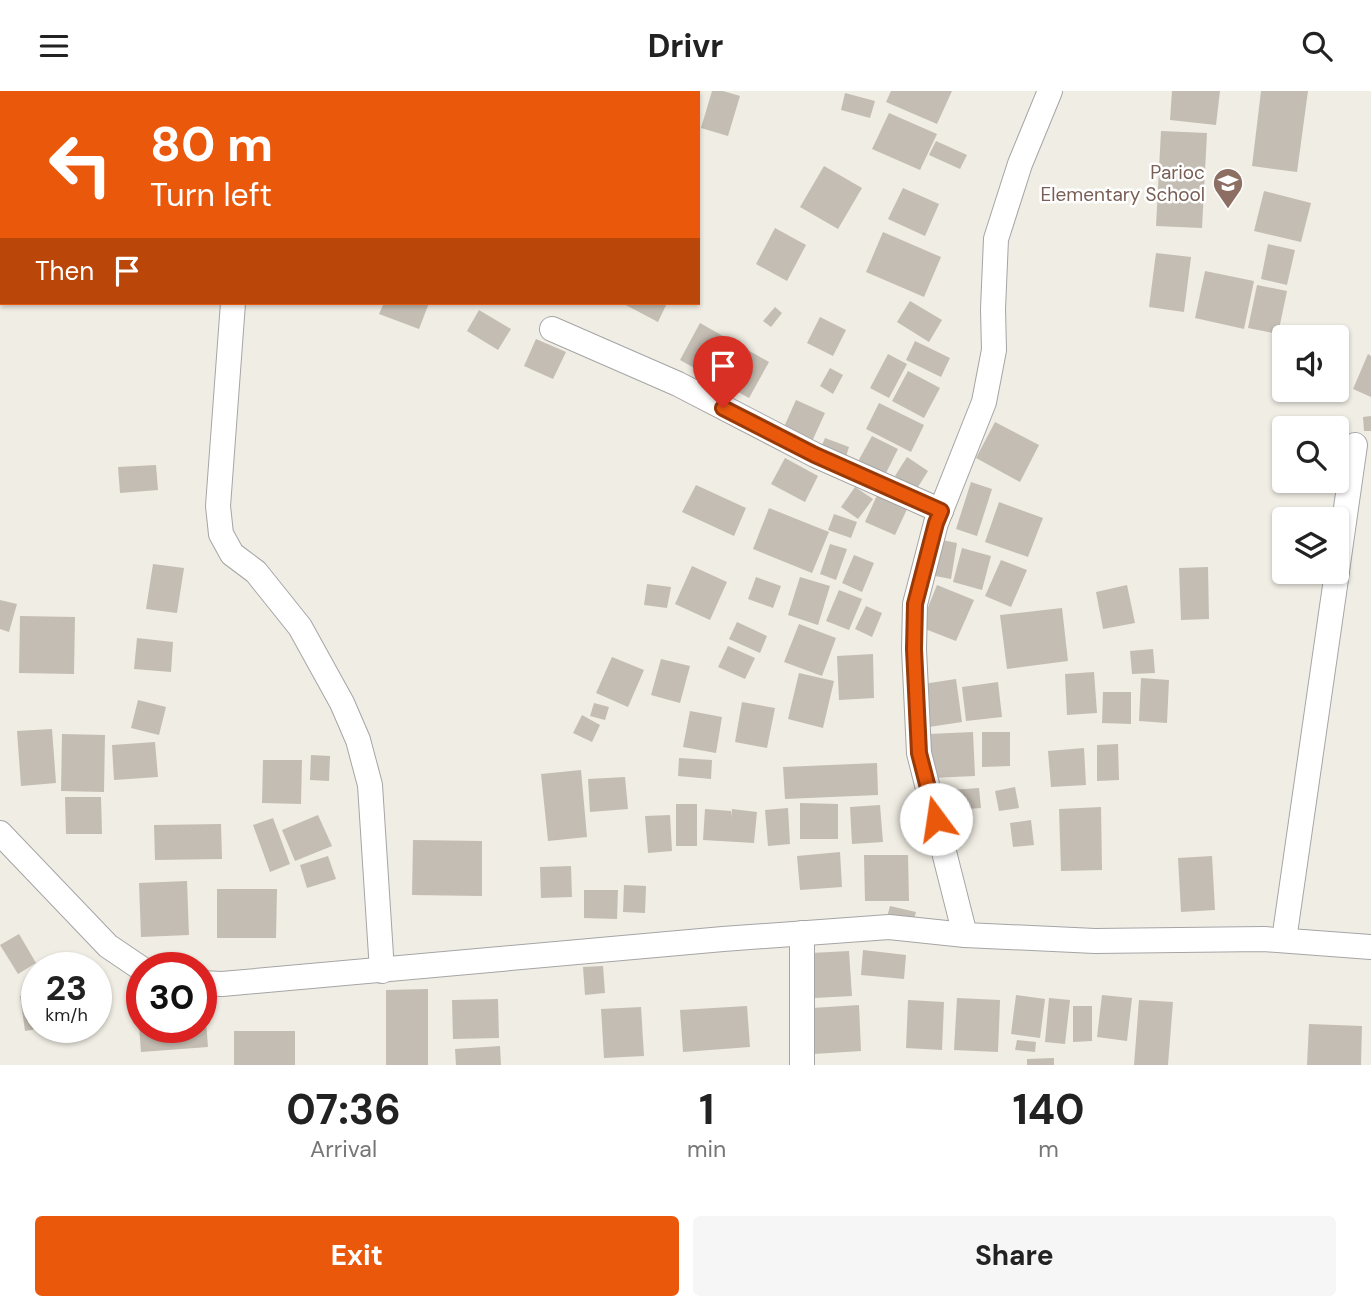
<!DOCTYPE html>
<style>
body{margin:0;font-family:"DM Sans",sans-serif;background:#f6f6f6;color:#222;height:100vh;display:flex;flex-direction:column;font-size:26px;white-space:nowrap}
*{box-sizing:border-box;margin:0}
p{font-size:23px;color:#767676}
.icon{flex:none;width:38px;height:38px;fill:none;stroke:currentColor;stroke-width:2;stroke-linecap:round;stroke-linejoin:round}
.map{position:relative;height:974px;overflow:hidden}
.panel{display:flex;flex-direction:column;background:#fff;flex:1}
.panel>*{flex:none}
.banner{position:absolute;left:0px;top:0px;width:700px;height:214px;box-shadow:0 2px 5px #0004;background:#ea580c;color:#fff;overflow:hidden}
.fabs{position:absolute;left:1272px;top:234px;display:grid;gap:14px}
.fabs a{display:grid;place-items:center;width:77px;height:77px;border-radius:7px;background:#fff;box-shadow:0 2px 5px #0004;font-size:35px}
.speed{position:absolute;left:21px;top:861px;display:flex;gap:14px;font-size:35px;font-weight:700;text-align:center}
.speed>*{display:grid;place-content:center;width:91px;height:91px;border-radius:50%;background:#fff;box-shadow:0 2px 5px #0004;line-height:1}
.speed small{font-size:18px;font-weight:400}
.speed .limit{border:10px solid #d22;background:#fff;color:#111}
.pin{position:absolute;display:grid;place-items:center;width:60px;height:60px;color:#fff;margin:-72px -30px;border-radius:50% 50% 50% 0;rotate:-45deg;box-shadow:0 0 7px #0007}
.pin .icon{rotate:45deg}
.me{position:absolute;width:77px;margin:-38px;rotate:346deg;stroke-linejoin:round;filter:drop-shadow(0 0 5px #0008)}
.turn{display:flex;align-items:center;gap:24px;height:147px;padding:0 35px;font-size:32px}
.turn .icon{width:91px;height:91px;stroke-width:2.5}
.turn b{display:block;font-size:49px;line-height:60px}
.then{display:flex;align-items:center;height:66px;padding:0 35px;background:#0003;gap:14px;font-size:26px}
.eta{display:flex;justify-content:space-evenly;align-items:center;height:119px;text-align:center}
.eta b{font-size:42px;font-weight:700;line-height:49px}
.button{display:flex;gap:14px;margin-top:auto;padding:14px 35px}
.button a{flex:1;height:80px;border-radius:7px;background:#ea580c;color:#fff;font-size:28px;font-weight:700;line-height:80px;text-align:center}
.button a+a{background:#f6f6f6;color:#222}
header{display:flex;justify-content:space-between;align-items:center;height:91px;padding:0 35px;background:#fff;font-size:32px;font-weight:700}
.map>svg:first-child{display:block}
</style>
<header><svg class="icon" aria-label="menu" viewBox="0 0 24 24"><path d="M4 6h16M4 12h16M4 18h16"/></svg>Drivr<svg class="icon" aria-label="search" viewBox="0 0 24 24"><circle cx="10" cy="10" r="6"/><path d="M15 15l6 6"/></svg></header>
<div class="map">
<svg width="1371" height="974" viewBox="0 0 1371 974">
<rect width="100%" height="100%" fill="#f0ede4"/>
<g fill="#c4bdb3">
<polygon points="712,0 723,0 740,5 728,45 701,37"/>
<polygon points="891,0 952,0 937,33 886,11"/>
<polygon points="1172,0 1220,0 1216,34 1170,29"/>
<polygon points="1261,0 1308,0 1297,81 1252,75"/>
<polygon points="845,2 875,10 870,27 841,19"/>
<polygon points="889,22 937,43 920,79 872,58"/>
<polygon points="1161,40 1207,42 1202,137 1156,135"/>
<polygon points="936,50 967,64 960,78 929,64"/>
<polygon points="824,75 862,97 838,138 800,116"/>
<polygon points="903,97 939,113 925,145 888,128"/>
<polygon points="1264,100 1311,112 1301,151 1254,140"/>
<polygon points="775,137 806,154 787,190 756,173"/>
<polygon points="883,141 941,166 924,206 866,181"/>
<polygon points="1268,153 1295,159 1287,194 1261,188"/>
<polygon points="1156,162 1191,166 1184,221 1149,216"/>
<polygon points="1205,180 1254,190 1244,238 1195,227"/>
<polygon points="1257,194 1287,200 1278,243 1248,237"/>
<polygon points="910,210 942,229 929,251 897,231"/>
<polygon points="384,212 429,212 419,238 379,223"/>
<polygon points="622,212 667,212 658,231"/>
<polygon points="775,216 782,222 771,236 763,230"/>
<polygon points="479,219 511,238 498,259 467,240"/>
<polygon points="820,226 846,239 833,265 807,252"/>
<polygon points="700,232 769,271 749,307 680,269"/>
<polygon points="536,248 566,261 553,288 524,275"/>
<polygon points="915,250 950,267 941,286 906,269"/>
<polygon points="888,263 907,273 889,307 870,297"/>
<polygon points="1368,263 1371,265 1371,306 1353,298"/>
<polygon points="830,277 843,284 833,303 820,295"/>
<polygon points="908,280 940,297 924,327 892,310"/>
<polygon points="796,309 825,322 809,357 780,345"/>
<polygon points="879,312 924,334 911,361 866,338"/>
<polygon points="1371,325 1371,340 1364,340 1363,326"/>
<polygon points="995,331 1039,354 1020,391 976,367"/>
<polygon points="872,345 898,358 883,388 856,374"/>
<polygon points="825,347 849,356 845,369 820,359"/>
<polygon points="907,366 928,380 916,399 895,385"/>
<polygon points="785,367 818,385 805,411 771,393"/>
<polygon points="156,374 158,399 120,402 118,376"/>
<polygon points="971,391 992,398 977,445 956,438"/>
<polygon points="696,394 746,417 734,445 682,421"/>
<polygon points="855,396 873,408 858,428 841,416"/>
<polygon points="878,402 908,416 895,444 865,431"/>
<polygon points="999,411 1043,427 1028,466 985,451"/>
<polygon points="769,417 829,441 812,482 753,458"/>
<polygon points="834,423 857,431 851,447 828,439"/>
<polygon points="942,449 957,452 951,488 935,485"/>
<polygon points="830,453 847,458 836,489 820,483"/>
<polygon points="962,457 991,465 982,499 953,491"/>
<polygon points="854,464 874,472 862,501 842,492"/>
<polygon points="1001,469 1027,479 1011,516 985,505"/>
<polygon points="153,473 184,477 177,522 146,518"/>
<polygon points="692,475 727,491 710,529 675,513"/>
<polygon points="1208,476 1209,528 1181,529 1179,477"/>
<polygon points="756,486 781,495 773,517 748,508"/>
<polygon points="800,486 830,495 818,534 788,524"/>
<polygon points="647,493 671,496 667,517 644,514"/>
<polygon points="937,494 974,509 956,550 920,536"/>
<polygon points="1127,494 1135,532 1103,538 1096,501"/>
<polygon points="839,499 862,508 849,539 826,530"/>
<polygon points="0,509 17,513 9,541 0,538"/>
<polygon points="866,515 882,522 872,546 855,538"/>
<polygon points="1062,517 1068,570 1007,578 1000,524"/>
<polygon points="20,525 75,526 74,583 19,582"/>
<polygon points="737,531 767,545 760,562 729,548"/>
<polygon points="799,533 836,547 822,585 784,571"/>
<polygon points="137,547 173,551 171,581 134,578"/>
<polygon points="728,555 755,567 745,588 718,576"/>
<polygon points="1153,558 1155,582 1132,583 1130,560"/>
<polygon points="873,563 874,607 839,609 837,565"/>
<polygon points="612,566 644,579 628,616 596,602"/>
<polygon points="661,568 690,575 680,612 651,604"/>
<polygon points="1094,581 1097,622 1067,624 1065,583"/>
<polygon points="799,582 834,590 823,637 788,628"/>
<polygon points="1141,587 1169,589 1167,632 1139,630"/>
<polygon points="956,588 962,631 929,636 923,593"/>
<polygon points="998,591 1002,626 966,630 962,596"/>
<polygon points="1103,601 1131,601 1131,633 1102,632"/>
<polygon points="138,609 166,616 159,644 131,637"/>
<polygon points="742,611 775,617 767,657 735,651"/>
<polygon points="594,612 609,616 605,629 590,625"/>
<polygon points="690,620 722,626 716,662 683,656"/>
<polygon points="582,624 600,634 592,651 573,642"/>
<polygon points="52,638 56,692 21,695 17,640"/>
<polygon points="973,641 975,685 931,687 928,643"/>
<polygon points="982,641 1010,641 1010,675 982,676"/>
<polygon points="62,643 105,644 104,701 61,700"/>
<polygon points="155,651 158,686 114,689 112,654"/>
<polygon points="1118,653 1119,689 1097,690 1097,654"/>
<polygon points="1084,657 1086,694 1051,696 1048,660"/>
<polygon points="311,664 330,665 329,690 310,689"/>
<polygon points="679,667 712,669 711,688 678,685"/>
<polygon points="263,669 302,669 301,713 262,712"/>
<polygon points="877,672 878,704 785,708 783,676"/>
<polygon points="581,679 587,746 548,750 541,683"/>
<polygon points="625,686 628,718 590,721 588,688"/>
<polygon points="1015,696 1019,717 999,720 995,700"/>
<polygon points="979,697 981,717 939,720 938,700"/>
<polygon points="65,706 101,706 102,743 66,743"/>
<polygon points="800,712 838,713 838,748 800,748"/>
<rect x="676" y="713" width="21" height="42"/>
<polygon points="880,714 883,751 852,753 850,716"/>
<polygon points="1101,716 1102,779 1061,780 1059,718"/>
<polygon points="788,717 790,753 768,755 765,719"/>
<polygon points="705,718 731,720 731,727 732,718 757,721 754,752 703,749"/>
<polygon points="318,724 332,755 295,770 282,739"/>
<polygon points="670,724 672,760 648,762 645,725"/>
<polygon points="273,727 290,773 270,781 253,734"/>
<polygon points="1031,729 1034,754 1013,756 1010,732"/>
<polygon points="221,733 222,768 155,769 154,734"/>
<polygon points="413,749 482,750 482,805 412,804"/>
<polygon points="840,761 842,796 800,799 797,765"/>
<polygon points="864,764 908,764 909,810 865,810"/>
<polygon points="328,765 336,788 307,797 300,774"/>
<polygon points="1212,765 1215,819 1181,821 1178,767"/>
<polygon points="571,775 572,806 541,807 540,776"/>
<polygon points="187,790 189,844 141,846 139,792"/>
<polygon points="624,794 646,795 645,822 623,821"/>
<polygon points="217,798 277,798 276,847 217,847"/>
<polygon points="584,799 618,799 617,828 584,827"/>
<polygon points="890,815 916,821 912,836 886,830"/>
<polygon points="19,843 36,872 18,883 0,854"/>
<polygon points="863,859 906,864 904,888 861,884"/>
<polygon points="849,860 852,905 815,907 811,862"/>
<polygon points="603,875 605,902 585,904 583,876"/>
<polygon points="428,898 428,974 386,974 386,899"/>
<polygon points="37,903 37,938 25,940 20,905"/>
<polygon points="1016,904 1045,908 1040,947 1011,943"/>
<polygon points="1102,904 1132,907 1127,950 1097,946"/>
<polygon points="957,907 1000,909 998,961 954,959"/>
<polygon points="1049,907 1070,909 1065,953 1045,951"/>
<polygon points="498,908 499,947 453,948 452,909"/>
<polygon points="908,909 944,911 942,959 906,957"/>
<polygon points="1139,909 1173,911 1168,974 1134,974"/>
<polygon points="859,914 861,960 814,963 812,917"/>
<polygon points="747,915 750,956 683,961 680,919"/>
<polygon points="1073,915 1092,915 1092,950 1073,951"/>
<polygon points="641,916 644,965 604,967 601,918"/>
<polygon points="201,917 205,917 208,956 141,961 138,922 142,921 142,936 201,936"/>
<polygon points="1309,933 1362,935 1361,974 1307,974"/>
<rect x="234" y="940" width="61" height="34"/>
<polygon points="1017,949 1036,951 1035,961 1015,959"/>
<polygon points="500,955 501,974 456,974 455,958"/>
<polygon points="1054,967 1054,974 1027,974 1027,968"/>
</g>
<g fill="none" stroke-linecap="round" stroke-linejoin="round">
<g stroke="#a5a5a5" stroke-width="26">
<g id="street">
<polyline points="0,164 2,165"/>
<polyline points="233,212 218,415 221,443 232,463 256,481 300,536 342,612 358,649 370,694 382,880"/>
<polyline points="552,238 678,293 815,364 941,420"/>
<polyline points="1337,480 1355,354"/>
<polyline points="0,742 108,855 142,878"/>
<polyline points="965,844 919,662 914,558 915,513 936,432 984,311 994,259 993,218 996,148 1020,73 1050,0"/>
<polyline points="1284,849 1337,481"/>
<polyline points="201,892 222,893 723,848 889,836 965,844 1095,850 1264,848 1371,856"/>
<polyline points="802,974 802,842"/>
</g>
</g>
<use href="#street" stroke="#fff" stroke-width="24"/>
</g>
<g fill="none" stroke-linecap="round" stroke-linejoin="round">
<g stroke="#983908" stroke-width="18">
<polyline id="route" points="723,317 815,364 941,420 936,432 915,513 914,558 919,662 936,728"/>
</g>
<use href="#route" stroke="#ea580c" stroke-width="12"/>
</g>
<defs>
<g id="school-pin" transform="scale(1.575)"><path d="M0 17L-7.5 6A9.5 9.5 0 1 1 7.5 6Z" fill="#8d6e63" stroke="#fff"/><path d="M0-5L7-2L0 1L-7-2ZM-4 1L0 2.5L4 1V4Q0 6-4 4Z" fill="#fff"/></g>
</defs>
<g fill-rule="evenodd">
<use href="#school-pin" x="1228" y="92"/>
</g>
<g text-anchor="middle" stroke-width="5" stroke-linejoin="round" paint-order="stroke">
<g font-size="19" fill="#785e54" stroke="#fff" text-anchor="end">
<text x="1205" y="88">Parioc<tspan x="1205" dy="22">Elementary School</tspan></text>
</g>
</g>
</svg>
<div class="fabs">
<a><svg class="icon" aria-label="sound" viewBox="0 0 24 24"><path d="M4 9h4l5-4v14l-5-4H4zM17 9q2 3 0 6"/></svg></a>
<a><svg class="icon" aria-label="search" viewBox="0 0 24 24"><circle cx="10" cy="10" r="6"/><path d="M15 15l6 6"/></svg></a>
<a><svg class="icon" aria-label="layers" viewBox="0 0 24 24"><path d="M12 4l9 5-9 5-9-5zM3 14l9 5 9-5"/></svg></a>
</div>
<div class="speed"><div>23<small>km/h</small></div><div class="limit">30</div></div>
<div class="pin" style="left:723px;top:317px;background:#d93025"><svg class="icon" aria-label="arrive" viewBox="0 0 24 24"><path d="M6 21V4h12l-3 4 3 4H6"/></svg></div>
<svg class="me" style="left:936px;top:728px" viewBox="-20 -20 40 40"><circle r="19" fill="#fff"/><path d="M0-13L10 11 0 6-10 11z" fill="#ea580c"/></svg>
<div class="banner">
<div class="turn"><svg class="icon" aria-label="left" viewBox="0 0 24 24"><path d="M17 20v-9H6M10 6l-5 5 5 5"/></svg><div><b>80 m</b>Turn left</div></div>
<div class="then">Then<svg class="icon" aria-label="arrive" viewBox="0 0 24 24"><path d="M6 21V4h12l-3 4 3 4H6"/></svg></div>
</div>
</div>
<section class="panel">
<div class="eta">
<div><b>07:36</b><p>Arrival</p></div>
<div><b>1</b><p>min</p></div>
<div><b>140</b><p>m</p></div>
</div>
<div class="button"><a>Exit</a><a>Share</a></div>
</section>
